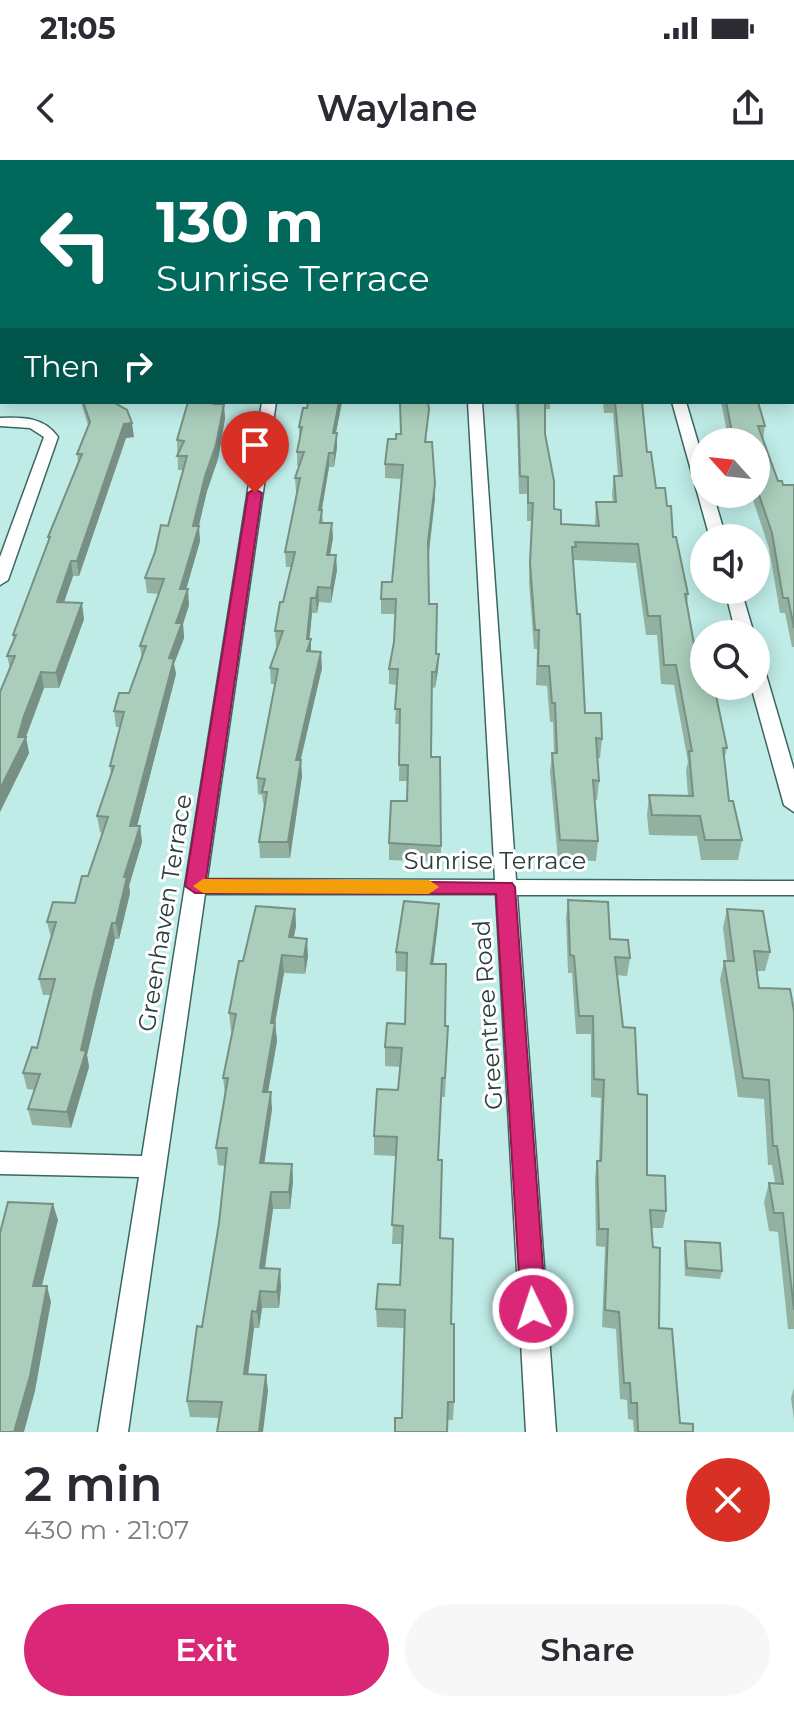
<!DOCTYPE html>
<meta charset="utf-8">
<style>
body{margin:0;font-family:Montserrat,sans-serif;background:#f7f7f7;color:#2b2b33;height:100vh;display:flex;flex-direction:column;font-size:30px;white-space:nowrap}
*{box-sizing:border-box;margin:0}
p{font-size:26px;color:#7c7c81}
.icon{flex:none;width:44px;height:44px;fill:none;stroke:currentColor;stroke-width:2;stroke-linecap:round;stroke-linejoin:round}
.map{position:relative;height:1272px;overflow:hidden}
.sheet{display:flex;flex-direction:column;background:#fff;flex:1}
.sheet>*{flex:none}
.banner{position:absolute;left:0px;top:0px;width:794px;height:244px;box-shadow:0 4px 20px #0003;background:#00695c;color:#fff;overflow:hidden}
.needle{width:52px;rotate:297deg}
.buttons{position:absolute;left:690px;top:268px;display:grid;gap:16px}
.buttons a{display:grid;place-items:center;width:80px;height:80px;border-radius:50%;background:#fff;box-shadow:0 4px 20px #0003;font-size:40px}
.pin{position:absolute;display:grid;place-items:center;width:68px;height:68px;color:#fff;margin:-82px -34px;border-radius:50% 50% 50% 0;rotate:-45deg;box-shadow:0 0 8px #0007}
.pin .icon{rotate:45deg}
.me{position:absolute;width:88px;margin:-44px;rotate:356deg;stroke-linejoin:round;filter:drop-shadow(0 0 6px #0008)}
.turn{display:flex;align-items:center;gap:28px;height:168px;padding:0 24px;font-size:36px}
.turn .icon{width:104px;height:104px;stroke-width:2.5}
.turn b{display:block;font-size:56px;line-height:68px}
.then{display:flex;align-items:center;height:76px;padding:0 24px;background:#0003;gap:16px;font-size:30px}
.round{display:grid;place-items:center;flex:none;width:84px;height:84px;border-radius:42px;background:#f7f7f7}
.overview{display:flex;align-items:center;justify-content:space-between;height:136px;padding:0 24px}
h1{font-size:48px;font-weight:600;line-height:60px}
.action{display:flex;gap:16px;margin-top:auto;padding:16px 24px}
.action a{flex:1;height:92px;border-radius:48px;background:#db2777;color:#fff;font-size:32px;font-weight:600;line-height:92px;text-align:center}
.action a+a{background:#f7f7f7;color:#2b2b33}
.status{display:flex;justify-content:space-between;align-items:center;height:56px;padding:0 40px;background:#fff;direction:ltr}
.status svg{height:22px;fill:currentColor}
header{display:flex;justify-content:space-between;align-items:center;height:104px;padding:0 24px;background:#fff;font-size:36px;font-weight:600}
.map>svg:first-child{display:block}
</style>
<div class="status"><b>21:05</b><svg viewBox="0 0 49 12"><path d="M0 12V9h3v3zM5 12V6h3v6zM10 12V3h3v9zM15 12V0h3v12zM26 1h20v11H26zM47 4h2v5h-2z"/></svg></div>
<header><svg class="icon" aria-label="back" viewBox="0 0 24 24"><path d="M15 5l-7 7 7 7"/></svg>Waylane<svg class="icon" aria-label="share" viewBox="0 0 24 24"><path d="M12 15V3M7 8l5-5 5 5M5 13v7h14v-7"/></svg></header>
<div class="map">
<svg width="794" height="1272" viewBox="0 0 794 1272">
<rect width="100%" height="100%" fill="#bfece7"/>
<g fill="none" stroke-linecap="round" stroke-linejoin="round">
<polyline stroke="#98d0f7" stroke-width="4" points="176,0 186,2"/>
<g stroke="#3c6662" stroke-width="3">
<polygon id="service" points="794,17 794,23 792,24 792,18"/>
</g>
<g stroke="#3c6662" stroke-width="3">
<g id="minor">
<polygon points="0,2 3,2 2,8 0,8"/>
<polygon points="792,165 794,166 794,174 792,173"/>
<polygon points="262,242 276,242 207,719 495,720 468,242 482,242 516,720 794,721 794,735 517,735 556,1272 526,1272 496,734 205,734 128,1272 98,1272 139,1017 0,1014 0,992 142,996"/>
<polygon points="672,242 686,242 704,303 704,334 713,334 726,378 710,378"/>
<path d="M 0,258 C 23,257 44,257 58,277 L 8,420 L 0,425 L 0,397 L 44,277 L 30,268 L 0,266 Z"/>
<polygon points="725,430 741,430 754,474 736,474"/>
<polygon points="756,506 765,511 794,610 794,652 784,645 751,526 756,526"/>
</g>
</g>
<use href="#service" fill="#fff" fill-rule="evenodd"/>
<use href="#minor" fill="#fff" fill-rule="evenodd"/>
</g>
<g fill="#92b1a1">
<rect x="356" y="0" width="108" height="2"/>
<polygon points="794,26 794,109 792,109 792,29"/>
<rect x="792" y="116" width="2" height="36"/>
<polygon points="0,136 2,136 2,242 31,242 30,244 0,244"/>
<polygon points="81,242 113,242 134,277 126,278 79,416 73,416 64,442 84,459 59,528 44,528 26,577 29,593 0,652 0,532 10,508 7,496 14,480 13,475 48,382 48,377 78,302 77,294 88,265"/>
<polygon points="342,242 336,273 337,287 334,307 329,307 322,350 323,363 333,378 330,395 337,410 331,443 319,442 317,453 312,453 309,479 311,479 311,492 322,508 300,600 302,616 290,698 260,698 259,682 264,648 262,635 258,634 257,618 275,524 271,524 270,508 277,486 276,486 275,471 292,407 286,407 285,392 297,332 296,332 295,318 299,306 297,306 297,292 299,280 299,267 307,248"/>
<polygon points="515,242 550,242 550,249 545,249 545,274 554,349 561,364 595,366 596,342 613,342 612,334 614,316 618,316 613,253 604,253 603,242 642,242 647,292 656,328 673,377 688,434 687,444 699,512 727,588 724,600 729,641 742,680 738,700 701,700 697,676 649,675 647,655 649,635 688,636 686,610 688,602 674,525 661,524 657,475 646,475 636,403 574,400 573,405 585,553 602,579 600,598 597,598 599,621 597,640 595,640 598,681 596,701 558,700 550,612 552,593 554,593 553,562 550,562 547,526 536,525 537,489 534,489 529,422 531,361 527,361 527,334 519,334 517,262"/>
<polygon points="721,242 758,242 765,266 763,280 778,321 783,325 794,325 794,487 792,487 785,453 780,453 769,388 751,334 756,334 756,282 729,282"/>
<polygon points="222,244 225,258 218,299 207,331 198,366 200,381 186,429 189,445 183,464 184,478 174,504 176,514 137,666 140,666 142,682 129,726 130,733 119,779 115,779 98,845 87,895 89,907 71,968 32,965 28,949 35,930 27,929 23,913 37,888 51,835 43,835 39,819 51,778 47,762 75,743 88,716 102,673 100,672 97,656 111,615 110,606 120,567 116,567 114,551 129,533 142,499 140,486 158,434 147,433 145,418 168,366 183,310 178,310 177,280"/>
<polygon points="428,263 426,282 435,324 435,338 429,394 429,444 436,494 439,494 438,510 435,528 432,527 431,597 441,686 441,702 389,700 389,683 407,641 407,621 399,621 400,564 395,564 397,525 389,524 389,509 394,482 396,454 381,454 381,439 392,422 401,319 385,318 385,304 396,279 400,274"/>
<polygon points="568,740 630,798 627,816 617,815 623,867 638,934 647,1015 666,1051 663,1068 651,1068 659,1168 680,1263 693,1272 634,1272 633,1260 628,1259 627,1240 620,1239 616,1169 602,1167 605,1087 596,1086 595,1018 597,1001 599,1001 601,938 591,937 591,874 576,874 572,813 568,813 566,758"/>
<polygon points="439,744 438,763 433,804 445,866 448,866 445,937 441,937 438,1000 440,1078 451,1164 454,1242 453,1260 402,1258 404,1168 377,1167 376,1149 400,1125 402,1084 392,1084 396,996 374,995 374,976 398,930 400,907 385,906 385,887 405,864 407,812 396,811 396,792"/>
<polygon points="295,749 296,766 294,777 308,796 305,814 284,813 275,863 277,881 268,932 272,949 264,1003 292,1004 293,1021 290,1049 273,1049 265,1109 281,1126 279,1148 262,1148 259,1168 254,1168 248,1214 266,1215 268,1231 219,1258 190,1257 187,1241 202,1167 219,1063 225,1006 218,1005 216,988 225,934 223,918 233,871 231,871 229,853 243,801"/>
<polygon points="727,749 770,792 765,811 757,811 759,828 794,851 794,1169 788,1169 778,1072 769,1071 764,1042 769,1023 775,1023 772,1005 768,1005 764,939 738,937 720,820 724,801 727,801 723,768"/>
<polygon points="685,1081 722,1111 720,1119 685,1116 684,1089"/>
<polygon points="794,1228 794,1260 791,1238"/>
</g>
<g fill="#779083">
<polygon points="442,0 464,0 464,2 440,2"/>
<polygon points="2,95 2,110 0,112 0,97"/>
<polygon points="339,242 342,242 333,287 333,273"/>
<polygon points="224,244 225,258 218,299 207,331 197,374 199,366 200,381 182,444 180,429 193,366"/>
<polygon points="132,263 134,277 126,278 79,416 77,401 124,264"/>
<polygon points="337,273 337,287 334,307 334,293"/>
<polygon points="329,293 329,307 319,365 319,350"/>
<polygon points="435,324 435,338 428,397 428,382"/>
<polygon points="332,363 333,378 327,410 327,395"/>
<polygon points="336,395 337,410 331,443 331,428"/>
<polygon points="71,401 73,416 59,457 57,442"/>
<polygon points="318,427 319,442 317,453 316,438"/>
<polygon points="188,429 189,445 183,464 184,478 174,504 176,514 133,682 130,666 176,463"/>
<polygon points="311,438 312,453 309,485 311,479 311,495 307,491"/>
<polygon points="82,443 84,459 59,528 56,513"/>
<polygon points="321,492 322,508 297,616 296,600"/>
<polygon points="439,494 438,510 435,528 436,512"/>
<polygon points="41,512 44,528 25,579 26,577 29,593 0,652 0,629 18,577 24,556"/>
<polygon points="301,600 302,616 290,698 288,682"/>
<polygon points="140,666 142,682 129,726 130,733 119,779 116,763 124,717"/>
<polygon points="439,744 438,763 431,823 431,804"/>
<polygon points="295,749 296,766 290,795 289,777"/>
<polygon points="112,763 115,779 87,895 89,907 71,968 67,952 95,828"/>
<polygon points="307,779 308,796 305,814 304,797"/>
<polygon points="282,795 284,813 275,863 277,881 265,949 263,932 271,863"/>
<polygon points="271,932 272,949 262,1020 260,1003"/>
<polygon points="292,1004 293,1021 290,1049 289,1032"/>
<polygon points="271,1032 273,1049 262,1126 260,1108"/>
<polygon points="53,1044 58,1060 38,1142 33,1126"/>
<polygon points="280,1109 281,1126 279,1148 277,1132"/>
<polygon points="47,1126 51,1142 35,1231 24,1272 14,1272"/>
<polygon points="260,1131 262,1148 259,1168 257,1152"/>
<polygon points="252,1151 254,1168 246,1230 244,1214"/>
<polygon points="266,1215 268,1231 263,1272 259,1272"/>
</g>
<g fill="#aacebb" stroke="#779083" stroke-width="2">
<polygon points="111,0 164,0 176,2 107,2"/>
<polygon points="409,0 442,0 440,2 421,2"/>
<polygon points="735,0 773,0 771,2 733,2"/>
<polygon points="794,26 794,93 792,93 792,29"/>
<polygon points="2,72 2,95 0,97 0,73"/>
<rect x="792" y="116" width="2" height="19"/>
<polygon points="0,136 2,136 2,155 0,154"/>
<polygon points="2,158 2,231 0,230 0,165"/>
<polygon points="83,242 113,242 127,250 132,263 124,264 77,401 71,401 57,442 82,443 56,513 41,512 24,556 18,577 26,577 0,629 0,532 15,496 7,496 16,475 13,475 50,377 48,377 82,294 77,294 90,262"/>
<polygon points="188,242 215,242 214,244 224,244 216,285 205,316 193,366 199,366 180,429 188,429 176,463 182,463 169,498 174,499 130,666 140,666 124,717 127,717 116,763 112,763 95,828 81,890 86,891 67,952 28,949 40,914 23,913 32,887 37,888 55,819 39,819 56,762 47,762 53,742 75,743 82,716 88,716 108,657 97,656 114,606 110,606 124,552 114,551 119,533 129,533 146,486 140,486 164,419 145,418 155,392 161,365 168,366 187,296 177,296 184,281 177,280"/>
<polygon points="308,242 339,242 333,273 337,273 334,293 329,293 319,350 322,350 320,363 332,363 327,395 336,395 331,428 318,427 316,438 311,438 307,479 311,479 307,491 321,492 296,600 301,600 288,682 259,682 267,632 262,632 265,619 257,618 278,509 270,508 283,471 275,471 280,442 283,442 295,392 285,392 300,318 295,318 304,292 297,292 302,267 299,267 303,248 307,248"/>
<polygon points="400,242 428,242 429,249 425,282 432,282 435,324 428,382 429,444 437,444 436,494 439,494 436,512 432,512 431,597 440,597 441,686 389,683 391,641 407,641 408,605 399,605 400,549 395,549 398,509 389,509 394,482 396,439 381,439 382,422 392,422 403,305 385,304 388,279 396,279 396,274 401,274"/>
<polygon points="518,242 545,242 545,274 554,321 554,349 561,350 561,364 599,366 596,342 616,342 614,316 622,316 615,242 642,242 647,292 651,292 656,328 665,328 667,346 671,346 673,377 676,377 688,434 685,434 699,512 704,513 704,526 714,526 727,588 723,588 729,641 733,641 742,680 705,680 700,656 652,655 649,635 693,636 689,591 692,591 676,505 664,505 660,456 648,456 638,384 575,382 576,387 572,387 577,454 580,454 585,553 601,553 602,579 596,578 599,621 593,620 598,681 560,680 552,593 557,593 555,543 552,543 549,506 538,506 539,470 535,470 530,403 533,343 528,343 528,317 520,316"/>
<polygon points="726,242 758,242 765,266 758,266 778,321 782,321 783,325 794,325 794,468 788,438 783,438 772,373 756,326 756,282 734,282"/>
<polygon points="568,740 608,742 610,779 628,780 630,798 615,797 623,867 635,868 638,934 647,935 647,1015 665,1016 666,1051 650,1050 653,1087 660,1088 659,1168 672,1169 680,1263 693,1264 693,1272 638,1272 637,1243 631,1243 630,1223 624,1223 619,1152 605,1150 608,1069 599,1069 597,1001 601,1001 604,920 594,919 593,856 579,856 574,796 570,795"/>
<polygon points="404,741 439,744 431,804 446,804 445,866 448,866 445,918 442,918 438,1000 442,1000 440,1078 453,1079 451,1164 454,1164 454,1242 448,1242 447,1272 395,1272 395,1258 402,1258 405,1150 376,1149 378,1124 400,1125 403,1066 392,1065 397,977 374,976 377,929 398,930 402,888 385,887 387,863 405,864 407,793 396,792"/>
<polygon points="256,746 295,749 289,777 307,779 304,797 282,795 271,863 275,863 263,932 271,932 260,1003 292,1004 289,1032 271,1032 260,1108 280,1109 277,1132 260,1131 257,1152 252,1151 244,1214 266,1215 259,1272 217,1272 222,1242 187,1241 197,1166 202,1167 219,1063 227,988 216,988 228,918 223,918 236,854 229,853 239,801 243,801"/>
<polygon points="727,749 763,751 770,792 754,791 759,828 790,829 794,851 794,1150 783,1053 774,1053 769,1023 783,1024 777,986 773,986 769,920 743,918 724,801 734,801"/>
<polygon points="8,1042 53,1044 33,1126 47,1126 30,1216 14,1272 0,1272 0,1073"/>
<polygon points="685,1081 720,1083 722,1111 687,1108"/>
</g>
<polygon fill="#db2777" stroke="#8e194d" stroke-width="2" points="255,329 262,333 206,719 512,723 515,727 546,1149 542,1157 533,1160 524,1157 521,1149 496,734 195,733 185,726 248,333"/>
<polygon fill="#f59e0b" points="203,719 429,720 439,727 429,734 203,733 193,726"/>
<g text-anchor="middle" stroke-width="6" stroke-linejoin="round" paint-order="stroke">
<g font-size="24" fill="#2c3e3d" stroke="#fff">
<text x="495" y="709">Sunrise Terrace</text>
<text transform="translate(165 753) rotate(-81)" y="8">Greenhaven Terrace</text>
<text transform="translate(488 855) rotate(-94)" y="8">Greentree Road</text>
</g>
</g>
</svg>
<div class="buttons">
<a><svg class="needle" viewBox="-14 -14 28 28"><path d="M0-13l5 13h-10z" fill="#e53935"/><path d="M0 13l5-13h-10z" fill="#7c7c81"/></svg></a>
<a><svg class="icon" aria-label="sound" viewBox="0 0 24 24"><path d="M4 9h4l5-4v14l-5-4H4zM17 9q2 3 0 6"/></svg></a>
<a><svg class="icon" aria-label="search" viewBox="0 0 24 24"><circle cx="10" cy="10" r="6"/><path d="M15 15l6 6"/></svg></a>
</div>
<div class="pin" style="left:255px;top:333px;background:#d93025"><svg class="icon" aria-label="arrive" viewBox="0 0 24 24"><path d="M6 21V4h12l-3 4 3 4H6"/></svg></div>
<svg class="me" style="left:533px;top:1149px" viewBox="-20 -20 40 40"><circle r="17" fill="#db2777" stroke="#fff" stroke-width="3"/><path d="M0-11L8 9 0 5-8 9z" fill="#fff"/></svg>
<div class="banner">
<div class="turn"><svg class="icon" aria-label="left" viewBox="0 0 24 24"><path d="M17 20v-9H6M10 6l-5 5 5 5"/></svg><div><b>130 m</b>Sunrise Terrace</div></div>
<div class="then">Then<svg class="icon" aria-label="right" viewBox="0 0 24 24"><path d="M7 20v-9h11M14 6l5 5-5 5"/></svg></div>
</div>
</div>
<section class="sheet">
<div class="overview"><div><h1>2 min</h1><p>430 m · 21:07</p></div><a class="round" style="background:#d93025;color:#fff"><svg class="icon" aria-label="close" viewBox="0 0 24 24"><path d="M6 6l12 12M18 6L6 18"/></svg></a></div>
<div class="action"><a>Exit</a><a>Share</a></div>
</section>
